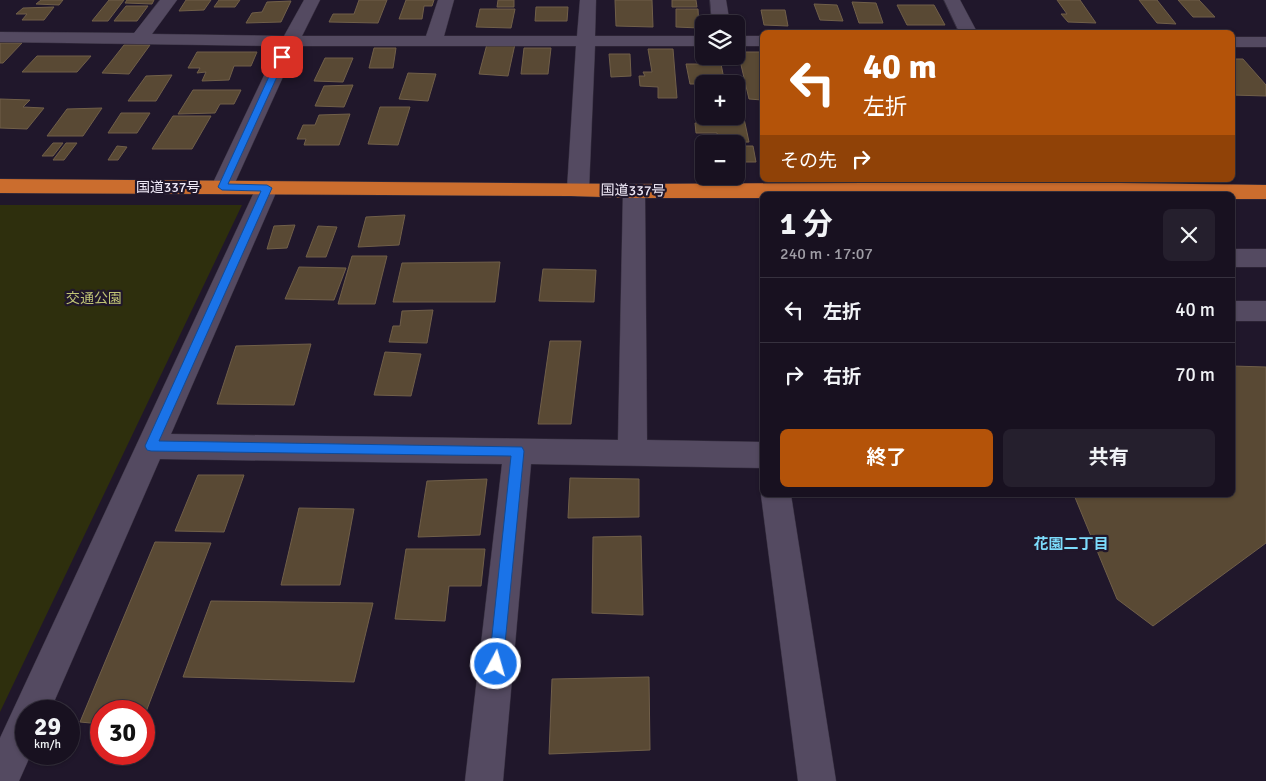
<!DOCTYPE html>
<html lang="ja">
<meta charset="utf-8">
<style>
body{margin:0;font-family:Signika,"Noto Sans JP",sans-serif;background:#251f2d;color:#f1f3f6;height:100vh;display:flex;flex-direction:column;font-size:19px;white-space:nowrap}
*{box-sizing:border-box;margin:0}
p{font-size:16px;color:#9f9da5}
.icon{flex:none;width:28px;height:28px;fill:none;stroke:currentColor;stroke-width:2;stroke-linecap:round;stroke-linejoin:round}
.map{position:relative;flex:1;overflow:hidden}
.panel{position:absolute;left:760px;top:192px;width:475px;height:305px;display:flex;flex-direction:column;background:#181120;border-radius:8px;box-shadow:0 1px 4px #0004,0 0 0 1px #36313e}
.panel>*{flex:none}
.hud{position:absolute;left:760px;top:30px;width:475px;height:152px;border-radius:8px;box-shadow:0 1px 4px #0004,0 0 0 1px #36313e;background:#b45309;color:#fff;overflow:hidden}
.buttons{position:absolute;left:695px;top:15px;display:grid;gap:10px}
.buttons a{display:grid;place-items:center;width:50px;height:50px;border-radius:8px;background:#181120;box-shadow:0 1px 4px #0004,0 0 0 1px #36313e;font-size:25px}
.speed{position:absolute;left:15px;top:700px;display:flex;gap:10px;font-size:25px;font-weight:700;text-align:center}
.speed>*{display:grid;place-content:center;width:65px;height:65px;border-radius:50%;background:#181120;box-shadow:0 1px 4px #0004,0 0 0 1px #36313e;line-height:1}
.speed small{font-size:12px;font-weight:400}
.speed .limit{border:8px solid #d22;background:#fff;color:#111}
.pin{position:absolute;display:grid;place-items:center;width:42px;height:42px;color:#fff;margin:-21px;border-radius:10px;box-shadow:0 2px 8px #0006}
.me{position:absolute;width:55px;margin:-28px;rotate:6deg;stroke-linejoin:round;filter:drop-shadow(0 0 4px #0008)}
.turn{display:flex;align-items:center;gap:18px;height:105px;padding:0 20px;font-size:22px}
.turn .icon{width:65px;height:65px;stroke-width:2.5}
.turn b{display:block;font-size:35px;line-height:42px}
.then{display:flex;align-items:center;height:48px;padding:0 20px;background:#0003;gap:10px;font-size:19px}
.round{display:grid;place-items:center;flex:none;width:52px;height:52px;border-radius:8px;background:#251f2d}
.headline{display:flex;align-items:center;justify-content:space-between;height:85px;padding:0 20px}
h1{font-size:30px;font-weight:700;line-height:38px}
.action{display:flex;gap:10px;margin-top:auto;padding:10px 20px}
.action a{flex:1;height:58px;border-radius:8px;background:#b45309;color:#fff;font-size:20px;font-weight:700;line-height:58px;text-align:center}
.action a+a{background:#251f2d;color:#f1f3f6}
ul{padding:0;list-style:none}
li{display:flex;align-items:center;gap:15px;height:65px;padding:0 20px;border-top:1px solid #36313e}
li div{flex:1}
li b{display:block;font-size:19px}
li em{font-style:normal}
.map>svg:first-child{display:block}
</style>
<div class="map">
<svg width="1266" height="781" viewBox="0 0 1266 781">
<rect width="100%" height="100%" fill="#20172b"/>
<polygon fill="#2e2f0d" points="0,205 242,205 0,712"/>
<g fill="#594934" stroke="#705f49">
<polygon points="41,0 63,0 59,5 36,4"/>
<polygon points="109,0 124,0 108,21 92,21"/>
<polygon points="127,0 154,0 152,4 125,3"/>
<polygon points="186,0 211,0 204,10 179,11"/>
<polygon points="219,0 240,0 235,7 214,7"/>
<polygon points="359,0 387,0 378,23 329,22 333,14 354,14"/>
<polygon points="406,0 434,0 432,6 424,6 422,19 399,19"/>
<polygon points="498,0 514,0 514,7 497,7"/>
<polygon points="615,0 652,0 653,27 616,26"/>
<polygon points="672,0 696,0 697,7 672,7"/>
<polygon points="1057,0 1080,0 1096,23 1068,22 1061,14 1067,14"/>
<polygon points="1139,0 1157,0 1176,24 1157,23"/>
<polygon points="1178,0 1199,0 1215,17 1193,17"/>
<polygon points="291,1 281,22 246,23 252,13 262,12 267,2"/>
<polygon points="852,2 876,3 883,23 859,23"/>
<polygon points="814,4 837,5 843,21 820,20"/>
<polygon points="897,5 934,5 945,25 907,25"/>
<polygon points="126,6 148,6 137,21 114,21"/>
<polygon points="54,7 44,20 22,20 27,14 16,14 23,8"/>
<polygon points="536,7 568,7 567,21 535,21"/>
<polygon points="480,9 515,9 511,28 476,27"/>
<polygon points="676,9 698,9 699,28 676,27"/>
<polygon points="761,10 785,10 788,26 764,25"/>
<polygon points="0,43 22,43 3,63 0,63"/>
<polygon points="487,44 515,44 508,76 479,74"/>
<polygon points="124,45 150,45 129,74 102,73"/>
<polygon points="374,48 396,48 393,68 369,68"/>
<polygon points="524,48 551,48 548,74 521,74"/>
<polygon points="648,49 673,49 677,98 658,98 658,87 640,86 639,76 645,76 643,72 652,72"/>
<polygon points="197,52 257,52 251,66 234,66 229,80 202,81 206,72 197,73 200,68 188,68"/>
<polygon points="738,52 762,52 762,100 749,99"/>
<polygon points="609,54 630,54 631,76 611,77"/>
<polygon points="37,56 91,56 77,72 22,72"/>
<polygon points="325,58 353,58 343,82 314,81"/>
<polygon points="1232,59 1243,59 1266,85 1266,96 1232,95 1232,78 1236,78 1232,74"/>
<polygon points="686,64 721,64 725,84 704,84 704,93 697,93 696,84 690,84"/>
<polygon points="408,73 436,74 428,101 399,99"/>
<polygon points="172,75 156,101 128,101 146,76"/>
<polygon points="353,85 344,107 315,106 324,86"/>
<polygon points="193,90 241,90 234,104 220,104 215,113 178,114"/>
<polygon points="0,99 30,100 23,107 44,108 27,129 0,128"/>
<polygon points="380,107 410,107 398,145 368,144"/>
<polygon points="102,108 83,136 47,136 67,109"/>
<polygon points="736,109 742,109 749,142 719,143 717,133 696,133 695,123 715,123 714,116 736,116"/>
<polygon points="121,113 150,113 137,133 108,133"/>
<polygon points="350,114 339,145 304,145 306,139 297,139 303,125 315,125 319,115"/>
<polygon points="173,116 211,116 192,149 152,149"/>
<polygon points="53,143 63,143 53,156 42,156"/>
<polygon points="66,143 77,143 64,160 53,160"/>
<polygon points="117,146 127,147 118,160 108,160"/>
<polygon points="736,146 753,146 756,162 736,162"/>
<polygon points="405,215 399,245 358,247 366,217"/>
<polygon points="295,225 287,248 267,249 274,226"/>
<polygon points="318,226 337,227 326,257 306,257"/>
<polygon points="352,256 387,256 375,304 338,304"/>
<polygon points="500,262 495,302 393,302 402,263"/>
<polygon points="299,267 346,268 334,300 285,299"/>
<polygon points="543,269 596,270 594,302 539,301"/>
<polygon points="433,310 427,343 389,342 393,326 400,326 402,311"/>
<polygon points="550,341 581,341 571,424 538,424"/>
<polygon points="311,344 294,405 217,404 236,346"/>
<polygon points="385,352 421,354 411,396 374,395"/>
<polygon points="1232,366 1266,367 1266,543 1153,626 1117,599 1074,495 1232,495"/>
<polygon points="198,475 244,475 224,532 175,531"/>
<polygon points="570,478 639,479 639,517 568,518"/>
<polygon points="487,479 480,535 418,537 427,481"/>
<polygon points="299,508 354,509 340,585 281,585"/>
<polygon points="641,536 643,615 592,613 593,537"/>
<polygon points="155,542 211,543 144,717 144,711 101,711 101,724 80,722"/>
<polygon points="406,549 485,549 481,586 449,586 445,621 395,619"/>
<polygon points="211,601 373,603 354,682 183,677"/>
<polygon points="649,677 650,750 549,754 552,679"/>
</g>
<g fill="none" stroke-linecap="round" stroke-linejoin="round">
<g stroke="#383141" stroke-width="1">
<g id="minor">
<polygon points="160,0 177,0 152,34 284,36 304,0 320,0 302,36 426,36 438,0 454,0 444,36 577,36 580,0 596,0 595,36 704,36 704,46 595,46 589,189 586,194 578,196 570,194 567,189 576,46 297,46 233,187 230,192 222,194 214,192 211,187 278,46 0,42 0,32 134,33"/>
<polygon points="710,0 726,0 730,24 712,24"/>
<polygon points="944,0 960,0 977,32 959,32"/>
<rect x="736" y="36" width="26" height="10"/>
<rect x="1232" y="37" width="34" height="10"/>
<polygon points="267,181 275,183 278,188 171,434 618,440 623,191 626,186 634,184 642,186 645,191 647,440 762,442 762,468 531,464 503,781 465,781 502,464 160,459 50,711 26,711 26,754 31,754 19,781 0,781 0,738 256,188 259,183"/>
<rect x="1232" y="249" width="34" height="18"/>
<rect x="1232" y="301" width="34" height="20"/>
<polygon points="762,491 762,495 791,495 836,781 798,781 761,495"/>
</g>
</g>
<g stroke="#383141" stroke-width="1">
<polygon id="highway" points="0,179 634,184 1047,182 1266,185 1266,199 1232,199 1232,195 762,195 762,198 634,198 571,196 0,193"/>
</g>
<use href="#minor" fill="#544a61" fill-rule="evenodd"/>
<use href="#highway" fill="#cb6d2e" fill-rule="evenodd"/>
</g>
<polygon fill="#1a73e8" stroke="#114b97" points="282,55 286,57 228,184 267,185 272,188 159,441 522,447 524,451 503,664 501,670 496,672 491,670 489,664 511,456 151,451 147,450 145,446 261,191 222,190 218,187 278,57"/>
<g text-anchor="middle" stroke-width="4.5" stroke-linejoin="round" paint-order="stroke">
<g font-size="14" fill="#f1ebf9" stroke="#20172b">
<text x="168" y="192">国道337号</text>
<text transform="translate(633 190) rotate(1)" y="5">国道337号</text>
</g>
<g font-size="14" fill="#c0c475" stroke="#20172b">
<text x="94" y="303">交通公園</text>
</g>
<g font-size="15" font-weight="bold" fill="#7ddcfc" stroke="#20172b">
<text x="1071" y="549">花園二丁目</text>
</g>
</g>
</svg>
<div class="buttons">
<a><svg class="icon" aria-label="layers" viewBox="0 0 24 24"><path d="M12 4l9 5-9 5-9-5zM3 14l9 5 9-5"/></svg></a>
<a>+</a>
<a>−</a>
</div>
<div class="speed"><div>29<small>km/h</small></div><div class="limit">30</div></div>
<div class="pin" style="left:282px;top:57px;background:#d93025"><svg class="icon" aria-label="arrive" viewBox="0 0 24 24"><path d="M6 21V4h12l-3 4 3 4H6"/></svg></div>
<svg class="me" style="left:496px;top:664px" viewBox="-20 -20 40 40"><circle r="17" fill="#1a73e8" stroke="#fff" stroke-width="3"/><path d="M0-11L8 9 0 5-8 9z" fill="#fff"/></svg>
<div class="hud">
<div class="turn"><svg class="icon" aria-label="left" viewBox="0 0 24 24"><path d="M17 20v-9H6M10 6l-5 5 5 5"/></svg><div><b>40 m</b>左折</div></div>
<div class="then">その先<svg class="icon" aria-label="right" viewBox="0 0 24 24"><path d="M7 20v-9h11M14 6l5 5-5 5"/></svg></div>
</div>
<section class="panel">
<div class="headline"><div><h1>1 分</h1><p>240 m · 17:07</p></div><a class="round"><svg class="icon" aria-label="close" viewBox="0 0 24 24"><path d="M6 6l12 12M18 6L6 18"/></svg></a></div>
<ul>
<li><svg class="icon" aria-label="left" viewBox="0 0 24 24"><path d="M17 20v-9H6M10 6l-5 5 5 5"/></svg><div><b>左折</b></div><em>40 m</em></li>
<li><svg class="icon" aria-label="right" viewBox="0 0 24 24"><path d="M7 20v-9h11M14 6l5 5-5 5"/></svg><div><b>右折</b></div><em>70 m</em></li>
</ul>
<div class="action"><a>終了</a><a>共有</a></div>
</section>
</div>
